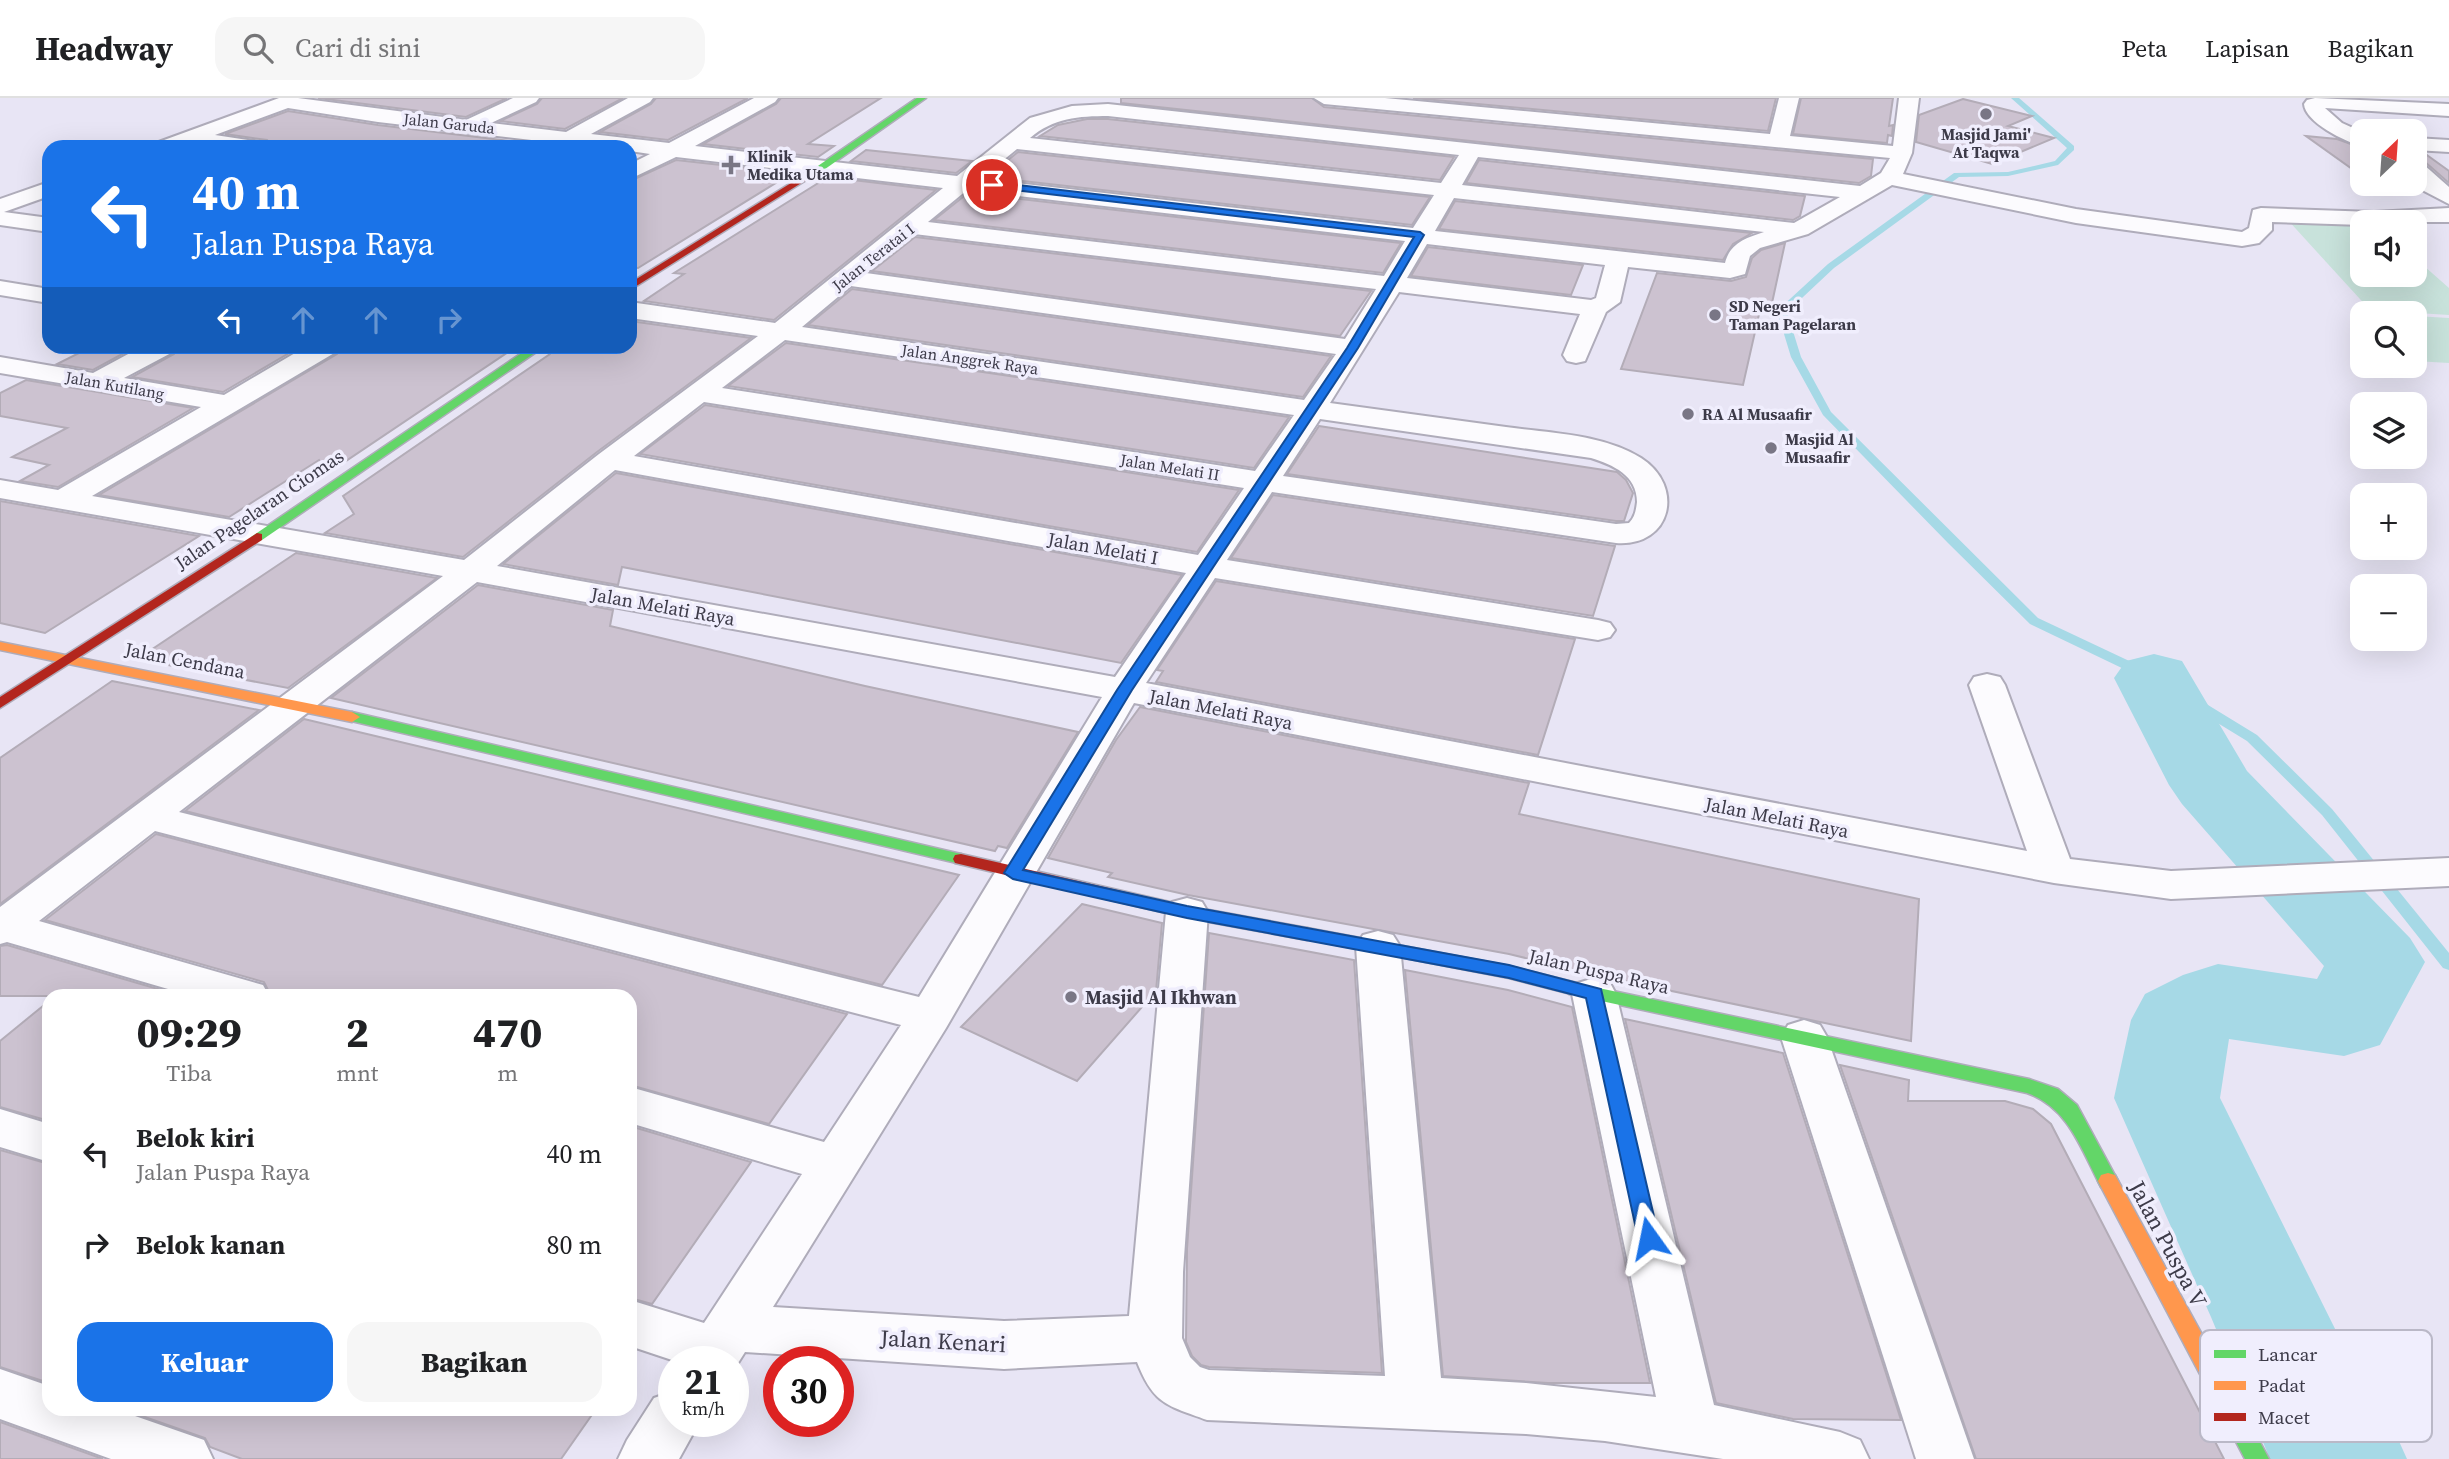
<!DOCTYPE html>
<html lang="id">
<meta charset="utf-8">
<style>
body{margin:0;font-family:"Source Serif 4",serif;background:#f6f6f6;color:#202124;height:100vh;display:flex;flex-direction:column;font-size:26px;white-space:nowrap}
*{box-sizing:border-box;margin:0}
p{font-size:23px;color:#757577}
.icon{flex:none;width:38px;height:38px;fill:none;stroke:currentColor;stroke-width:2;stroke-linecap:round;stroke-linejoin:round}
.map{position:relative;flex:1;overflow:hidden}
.drawer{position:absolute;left:42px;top:891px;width:595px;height:427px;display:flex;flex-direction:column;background:#fff;border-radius:21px;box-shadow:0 7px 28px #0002}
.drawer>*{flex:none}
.guide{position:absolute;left:42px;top:42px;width:595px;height:214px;border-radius:21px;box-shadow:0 7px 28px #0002;background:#1a73e8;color:#fff;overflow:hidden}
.needle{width:46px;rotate:25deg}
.buttons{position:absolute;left:2350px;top:21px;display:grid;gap:14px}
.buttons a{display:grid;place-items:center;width:77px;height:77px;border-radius:14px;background:#fff;box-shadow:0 7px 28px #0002;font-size:35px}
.speed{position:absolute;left:658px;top:1248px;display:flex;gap:14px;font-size:35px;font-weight:700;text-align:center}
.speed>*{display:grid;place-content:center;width:91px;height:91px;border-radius:50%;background:#fff;box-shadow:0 7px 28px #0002;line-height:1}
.speed small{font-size:18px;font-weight:400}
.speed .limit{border:10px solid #d22;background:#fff;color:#111}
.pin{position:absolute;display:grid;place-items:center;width:60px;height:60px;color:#fff;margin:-30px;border:4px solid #fff;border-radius:50%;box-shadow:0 2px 7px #0007}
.me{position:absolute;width:77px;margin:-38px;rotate:348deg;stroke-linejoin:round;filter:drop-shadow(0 0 5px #0008)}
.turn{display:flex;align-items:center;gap:24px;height:147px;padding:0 35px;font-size:32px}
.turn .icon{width:91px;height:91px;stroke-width:2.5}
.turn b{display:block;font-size:49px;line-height:60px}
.lanes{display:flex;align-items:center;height:66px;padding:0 35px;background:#0003;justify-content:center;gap:35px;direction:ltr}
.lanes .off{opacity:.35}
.eta{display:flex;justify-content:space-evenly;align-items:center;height:119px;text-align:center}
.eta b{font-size:42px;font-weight:800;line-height:49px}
.cta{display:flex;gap:14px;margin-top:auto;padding:14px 35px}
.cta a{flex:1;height:80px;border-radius:21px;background:#1a73e8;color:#fff;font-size:28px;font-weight:800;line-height:80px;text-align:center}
.cta a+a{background:#f6f6f6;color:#202124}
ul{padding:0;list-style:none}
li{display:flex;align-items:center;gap:21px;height:91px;padding:0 35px}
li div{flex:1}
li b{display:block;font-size:26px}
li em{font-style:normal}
header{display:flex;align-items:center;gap:42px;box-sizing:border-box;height:98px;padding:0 35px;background:#fff;border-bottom:2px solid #e0e0e0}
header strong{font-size:33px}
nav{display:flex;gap:38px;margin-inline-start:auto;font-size:24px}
.search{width:490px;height:63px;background:#f6f6f6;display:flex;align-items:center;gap:18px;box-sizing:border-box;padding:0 24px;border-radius:21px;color:#757577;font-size:26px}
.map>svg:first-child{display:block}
</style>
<header>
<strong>Headway</strong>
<div class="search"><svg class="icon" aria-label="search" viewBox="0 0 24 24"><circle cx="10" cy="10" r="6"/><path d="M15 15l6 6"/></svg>Cari di sini</div>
<nav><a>Peta</a><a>Lapisan</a><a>Bagikan</a></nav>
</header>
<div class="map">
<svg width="2449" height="1361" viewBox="0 0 2449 1361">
<rect width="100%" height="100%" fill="#e8e5f5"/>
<g fill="#c8e2db">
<polygon points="2285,119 2362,125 2362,177 2415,177 2415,160 2449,190 2449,217 2370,212"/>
<polygon points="2415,218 2449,220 2449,265 2415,263"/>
</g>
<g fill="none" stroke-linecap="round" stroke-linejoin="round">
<polygon fill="#a6d9e6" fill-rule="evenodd" points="2011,0 2019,0 2074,48 2074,52 2058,67 2008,78 1959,79 1834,170 1787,214 1801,259 1831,314 2038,520 2159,577 2257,637 2332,711 2449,855 2449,872 2443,870 2322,717 2247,643 2149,583 2030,526 1948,445 1823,317 1791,259 1777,213 1828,166 1954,75 2008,74 2055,63 2067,50"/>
<polygon fill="#a6d9e6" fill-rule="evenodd" points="2154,556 2182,563 2247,673 2410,840 2425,864 2380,947 2344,958 2229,941 2220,1000 2369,1299 2388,1319 2407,1361 2270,1361 2211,1219 2114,1000 2131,922 2145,896 2183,877 2218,866 2317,881 2324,868 2182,706 2169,687 2114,580 2126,563"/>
</g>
<g fill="#ccc2d0" stroke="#b3acb7" stroke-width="2">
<polygon points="318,0 507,0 466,19"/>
<polygon points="542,0 623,0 565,31 500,23 537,6"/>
<polygon points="656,0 748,0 668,42 600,34 651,6"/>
<polygon points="781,0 881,0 808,46 834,48 818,59 703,46 776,6"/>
<polygon points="1121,0 1312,0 1324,9 1873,61 1871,78 1859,85 1121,5"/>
<polygon points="1413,0 1776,0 1768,33"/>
<polygon points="1801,0 1893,0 1889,28 1893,27 1892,38 1888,37 1887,45 1793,36"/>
<polygon points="1963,1 2032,18 2008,28 2054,40 1992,66 1916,44 1919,17"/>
<polygon points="288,13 378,27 560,49 273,49 267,42 225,36"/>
<polygon points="1087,21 1108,21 1454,59 1440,82 1040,38 1058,27"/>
<polygon points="2306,38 2337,41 2362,50 2362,78"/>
<polygon points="866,52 972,63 956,75 851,63"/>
<polygon points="1018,54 1430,99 1412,127 987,79"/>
<polygon points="2415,55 2424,55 2449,73 2449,85 2425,64 2415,62"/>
<polygon points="676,62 792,75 638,170 630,169 630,83"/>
<polygon points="1479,62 1805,98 1800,118 1793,122 1466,85"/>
<polygon points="828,79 936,92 774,222 644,203 684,176 674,175"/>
<polygon points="2374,86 2414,86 2419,92 2381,91"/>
<polygon points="968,95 1401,145 1383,175 934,122"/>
<polygon points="1455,103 1752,135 1733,146 1723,162 1439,131"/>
<polygon points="915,139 1371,193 1340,238 872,173"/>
<polygon points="1785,145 1772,205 1762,203 1743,287 1621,271 1657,175 1731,183 1746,179 1752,160 1761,152"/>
<polygon points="1428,149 1583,167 1571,197 1411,178"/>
<polygon points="852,191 1331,258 1303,299 808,227"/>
<polygon points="630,223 751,240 597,354 463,459 325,435 354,416 343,398 550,256 555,248 630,248"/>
<polygon points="786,245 1289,319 1254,370 728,288"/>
<polygon points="93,248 137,248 93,272 57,266"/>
<polygon points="179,248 301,248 223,294 132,279 174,256"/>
<polygon points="342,248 517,248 328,375 319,362 229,419 99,397 337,256"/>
<polygon points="26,282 193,310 58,389 20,383 49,367 12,359 67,330 0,318 0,295"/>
<polygon points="705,307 1239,392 1197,454 640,356"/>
<polygon points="1319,328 1617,374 1626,382 1633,395 1624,423 1616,423 1287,376"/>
<polygon points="616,375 1182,477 1121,565 622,469 618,487 503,466"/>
<polygon points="1273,397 1615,448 1593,518 1231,460"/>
<polygon points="0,403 199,438 45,535 0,525"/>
<polygon points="296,455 437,480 288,590 142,562 150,557 145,556"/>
<polygon points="1216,483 1575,541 1538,657 1156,584 1163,573 1157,572"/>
<polygon points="478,487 613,512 610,528 865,588 1078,634 1007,750 998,748 995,753 331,600"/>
<polygon points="112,583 259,612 0,806 0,660"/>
<polygon points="1140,609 1529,685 1519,716 1919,801 1911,943 1595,877 1509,856 1188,797 1108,779 1112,775 1048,760 1116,642"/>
<polygon points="304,621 959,777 882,887 185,713"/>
<polygon points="156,736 847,916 769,1026 630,987 630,898 271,898 264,884 45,822"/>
<polygon points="1082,806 1162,825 1156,893 1077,983 961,929"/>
<polygon points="1209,835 1354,862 1382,1275 1209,1269 1201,1267 1192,1258 1186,1244 1187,1151"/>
<polygon points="7,847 182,898 0,898 0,848"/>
<polygon points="1405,872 1508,892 1572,909 1650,1285 1548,1285 1443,1278"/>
<polygon points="49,903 49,1023 0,1009 0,943"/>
<polygon points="1625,921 1783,955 1901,1322 1793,1321 1716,1305"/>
<polygon points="1840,967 1909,982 1908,1003 2005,1003 2033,1011 2051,1026 2224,1361 1976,1361"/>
<polygon points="630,1028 751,1064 652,1206 630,1200"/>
<polygon points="0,1052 49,1066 49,1285 0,1269"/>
<polygon points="122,1311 596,1311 561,1361 242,1361 210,1349 205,1340"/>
<polygon points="0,1324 103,1361 0,1361"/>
</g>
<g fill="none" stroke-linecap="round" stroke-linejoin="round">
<g stroke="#afacba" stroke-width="4">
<g id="street">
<path d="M 279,0 L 298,0 L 466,22 L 513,0 L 539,0 L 536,4 L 491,25 L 566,34 L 628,0 L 653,0 L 650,4 L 591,36 L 669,45 L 754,0 L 778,0 L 775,4 L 695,48 L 957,78 L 1030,20 L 1072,8 L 1108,6 L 1860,88 L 1881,75 L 1890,60 L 1324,6 L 1314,0 L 1385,0 L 1770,36 L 1779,0 L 1799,0 L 1790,38 L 1893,48 L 1899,0 L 1919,0 L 1912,55 L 1903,76 L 2076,111 L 2242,134 L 2249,130 L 2253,112 L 2261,110 L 2374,114 L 2449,110 L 2449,124 L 2362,124 L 2362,127 L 2272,124 L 2272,132 L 2259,145 L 2242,148 L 2076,125 L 1892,87 L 1808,136 L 1760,150 L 1750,158 L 1745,176 L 1730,180 L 1628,169 L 1620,204 L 1606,214 L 1585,263 L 1576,265 L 1567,263 L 1563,257 L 1580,216 L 1399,194 L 1330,305 C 1389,313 1447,321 1506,329 C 1549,335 1603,336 1641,360 C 1685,388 1672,449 1616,445 L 1272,394 L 1227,462 L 1598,522 L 1610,525 L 1615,532 L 1610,539 L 1598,542 L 1215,480 L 1146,585 L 2027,753 L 1969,587 L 1974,579 L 1987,576 L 2000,579 L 2005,587 L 2070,761 L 2171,773 L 2449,760 L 2449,788 L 2171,801 L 2054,785 L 1134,605 L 946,930 L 773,1209 L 1004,1223 L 1129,1218 L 1166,814 L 1172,804 L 1187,800 L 1202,804 L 1208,814 L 1183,1174 L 1182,1240 L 1190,1259 L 1200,1269 L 1209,1272 L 1385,1278 L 1356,848 L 1363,837 L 1378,833 L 1393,837 L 1400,848 L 1441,1280 L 1526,1285 L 1656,1299 L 1572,896 L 1578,885 L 1594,880 L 1610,885 L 1616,896 L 1714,1307 L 1840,1334 L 1860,1342 L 1869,1361 L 1723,1361 L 1605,1343 L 1526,1336 L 1207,1322 C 1167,1307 1154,1307 1137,1264 L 1004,1271 L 745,1254 L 733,1273 L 733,1264 L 678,1264 L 630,1248 L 630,1202 L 704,1225 L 802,1076 L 630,1025 L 630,989 L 824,1044 L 901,927 L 155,733 L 39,823 L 263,887 L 269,898 L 192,898 L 7,844 L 0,846 L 0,809 L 443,478 L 0,400 L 0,382 L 58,392 L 201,309 L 0,275 L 0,259 L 93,275 L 143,248 L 177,248 L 173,254 L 124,280 L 224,297 L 307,248 L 340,248 L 336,254 L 92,398 L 464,462 L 599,356 L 758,238 L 630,220 L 630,204 L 775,225 L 943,90 L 676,59 L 630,81 L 630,66 L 650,56 L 630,53 L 630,49 L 565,48 L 557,45 L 378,24 L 288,10 L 215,37 L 267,45 L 270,49 L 215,49 L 192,46 L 182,49 L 153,49 L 156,45 ZM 1108,18 L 1459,57 L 1441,85 L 1030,40 C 1053,20 1079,18 1108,18 ZM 1017,51 L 1434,97 L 1413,130 L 980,81 ZM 1478,59 L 1840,99 L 1794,125 L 1462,87 ZM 967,92 L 1405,143 L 1384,178 L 928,124 ZM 1454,100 L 1764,134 C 1746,140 1730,145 1725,165 L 1435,133 ZM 914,136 L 1376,191 L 1345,241 L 866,175 ZM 1427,146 L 1605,167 L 1596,200 L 1591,202 L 1407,180 ZM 851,188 L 1336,256 L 1304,302 L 802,229 ZM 785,242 L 1294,317 L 1255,373 L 722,290 ZM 704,304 L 1244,390 L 1198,457 L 634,358 ZM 1320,321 L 1591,360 C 1613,367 1637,377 1637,404 C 1636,412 1635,419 1629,425 L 1616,426 L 1283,378 ZM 615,372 L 1186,475 L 1115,579 L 497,468 ZM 477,484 L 1102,599 L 919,899 L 179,714 Z"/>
<path d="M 2315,0 L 2449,6 L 2449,18 L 2325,10 L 2342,25 L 2362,34 L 2362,48 C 2345,44 2305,24 2304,6 L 2307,2 Z"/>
<polygon points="2415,40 2449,42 2449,54 2415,52"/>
<polygon points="2415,65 2423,66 2449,89 2449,106 2424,93 2415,83"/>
<polygon points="49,84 49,98 4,114 49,120 49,134 0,127 0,101"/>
<polygon points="0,183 49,191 49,205 0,197"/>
<polygon points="1804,922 1820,927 1827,939 1974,1361 1916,1361 1781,939 1788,927"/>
<polygon points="0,1011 49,1026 49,1064 0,1049"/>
<polygon points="0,1271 49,1288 49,1311 115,1311 204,1342 213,1361 111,1361 0,1321"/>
<polygon points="674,1293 674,1323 700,1323 679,1361 618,1361 627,1342 654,1300"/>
</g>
</g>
<g stroke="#afacba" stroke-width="3">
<g id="fast">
<polygon points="917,0 926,0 818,76 812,76 812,72"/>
<polygon points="532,248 545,248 262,442 257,443 251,439"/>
<polygon points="352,614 961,756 969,761 961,766 347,622 344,619"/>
<path d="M 1575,885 L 2029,981 L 2058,991 L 2077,1007 L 2118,1083 L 2115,1089 L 2108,1091 L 2101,1089 C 2081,1051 2069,1010 2027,995 L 1569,896 L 1566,891 L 1569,886 Z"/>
<polygon points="2209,1261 2217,1264 2269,1361 2245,1361 2198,1271 2201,1264"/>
</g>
</g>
<g stroke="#afacba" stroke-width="3">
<g id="slow">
<polygon points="0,544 352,614 360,619 352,624 0,552"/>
<polygon points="1307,830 1509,868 1581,886 1584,891 1581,896 1575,897 1509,880 1301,840 1298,836 1301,832"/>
<polygon points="2108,1075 2115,1077 2217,1264 2220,1271 2217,1278 2209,1281 2201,1278 2098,1083 2101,1077"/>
</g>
</g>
<g stroke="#afacba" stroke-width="3">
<g id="jam">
<polygon points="812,72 819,74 630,192 630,185"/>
<polygon points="257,435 262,436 262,442 0,610 0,599"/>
<polygon points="961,756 1187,808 1307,830 1313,832 1316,836 1313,840 1307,842 1187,820 955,765 953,761 955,757"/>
</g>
</g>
<use href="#street" fill="#fcfbfe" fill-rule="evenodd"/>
<use href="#fast" fill="#63d668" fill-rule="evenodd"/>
<use href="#slow" fill="#ff974d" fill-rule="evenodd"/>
<use href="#jam" fill="#b3261e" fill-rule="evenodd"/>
</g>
<polygon fill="#1a73e8" stroke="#114b97" stroke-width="2" points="992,84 1420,134 1424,137 1358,250 1132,592 1023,772 1187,808 1509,867 1601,891 1659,1140 1656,1146 1649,1149 1641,1146 1638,1140 1586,900 1509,880 1187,820 1013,781 1004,775 1117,592 1347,250 1414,139 989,89 989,85"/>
<g fill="#797685" stroke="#f0eefd" stroke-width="2.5">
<circle cx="1986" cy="16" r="7"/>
<path d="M727.5 56.5h7v7h7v7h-7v7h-7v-7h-7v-7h7z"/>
<circle cx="1715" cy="217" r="7"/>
<circle cx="1688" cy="316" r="7"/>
<circle cx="1771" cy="350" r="7"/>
<circle cx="1071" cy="899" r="7"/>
</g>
<g text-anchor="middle" stroke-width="7" stroke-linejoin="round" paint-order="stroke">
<g font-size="16" fill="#3d3b49" stroke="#f0eefd">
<text transform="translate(449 25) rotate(6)" y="6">Jalan Garuda</text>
<text transform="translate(873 159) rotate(-38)" y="6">Jalan Teratai I</text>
<text transform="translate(970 261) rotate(8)" y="6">Jalan Anggrek Raya</text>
<text transform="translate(115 287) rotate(10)" y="6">Jalan Kutilang</text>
<text transform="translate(1170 369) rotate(9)" y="6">Jalan Melati II</text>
</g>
<g font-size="16" font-weight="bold" fill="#3d3b49" stroke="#f0eefd" text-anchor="start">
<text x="1986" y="42" text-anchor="middle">Masjid Jami'<tspan x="1986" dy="18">At Taqwa</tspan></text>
<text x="747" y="64">Klinik<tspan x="747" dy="18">Medika Utama</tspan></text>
<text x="1729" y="214">SD Negeri<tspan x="1729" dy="18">Taman Pagelaran</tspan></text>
<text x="1702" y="322">RA Al Musaafir</text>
<text x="1785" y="347">Masjid Al<tspan x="1785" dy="18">Musaafir</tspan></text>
</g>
<g font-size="19" fill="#3d3b49" stroke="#f0eefd">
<text transform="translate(259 411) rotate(-34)" y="7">Jalan Pagelaran Ciomas</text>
<text transform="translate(1103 450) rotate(10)" y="7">Jalan Melati I</text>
<text transform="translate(663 508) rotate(10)" y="7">Jalan Melati Raya</text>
<text transform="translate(185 562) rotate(11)" y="7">Jalan Cendana</text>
<text transform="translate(1221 611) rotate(11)" y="7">Jalan Melati Raya</text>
<text transform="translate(1777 719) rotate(11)" y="7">Jalan Melati Raya</text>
<text transform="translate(1599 873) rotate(13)" y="7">Jalan Puspa Raya</text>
</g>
<g font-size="19" font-weight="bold" fill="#3d3b49" stroke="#f0eefd" text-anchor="start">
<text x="1085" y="906">Masjid Al Ikhwan</text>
</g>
<g font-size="23" fill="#3d3b49" stroke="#f0eefd">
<text transform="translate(2168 1146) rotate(62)" y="8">Jalan Puspa V</text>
<text transform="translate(943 1243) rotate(3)" y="8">Jalan Kenari</text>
</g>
</g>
<rect x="2200" y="1232" width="232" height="112" rx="10" fill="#f0eefd" stroke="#bab8c7" stroke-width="2"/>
<rect x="2214" y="1252" width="32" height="8" fill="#63d668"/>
<rect x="2214" y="1283" width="32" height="9" fill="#ff974d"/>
<rect x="2214" y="1315" width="32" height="8" fill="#b3261e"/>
<g font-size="19" fill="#3d3b49">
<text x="2258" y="1263">Lancar</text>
<text x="2258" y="1294">Padat</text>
<text x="2258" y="1326">Macet</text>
</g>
</svg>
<div class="buttons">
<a><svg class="needle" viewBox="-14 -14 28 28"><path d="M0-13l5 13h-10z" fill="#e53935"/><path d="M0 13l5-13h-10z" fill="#757577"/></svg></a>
<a><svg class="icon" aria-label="sound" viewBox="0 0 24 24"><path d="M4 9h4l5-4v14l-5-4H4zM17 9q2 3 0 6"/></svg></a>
<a><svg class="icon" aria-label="search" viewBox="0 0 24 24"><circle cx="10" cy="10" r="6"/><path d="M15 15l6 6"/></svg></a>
<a><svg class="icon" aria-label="layers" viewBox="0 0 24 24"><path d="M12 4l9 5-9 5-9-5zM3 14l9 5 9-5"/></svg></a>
<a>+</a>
<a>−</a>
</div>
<div class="speed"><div>21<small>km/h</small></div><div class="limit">30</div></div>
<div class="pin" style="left:992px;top:87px;background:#d93025"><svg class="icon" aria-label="arrive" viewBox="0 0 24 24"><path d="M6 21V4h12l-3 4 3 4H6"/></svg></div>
<svg class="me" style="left:1649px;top:1140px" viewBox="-20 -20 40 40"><path d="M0-17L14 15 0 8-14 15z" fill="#1a73e8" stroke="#fff" stroke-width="4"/></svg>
<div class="guide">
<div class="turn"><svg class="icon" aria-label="left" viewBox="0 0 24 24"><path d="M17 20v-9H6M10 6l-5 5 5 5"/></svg><div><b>40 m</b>Jalan Puspa Raya</div></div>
<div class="lanes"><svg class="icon" aria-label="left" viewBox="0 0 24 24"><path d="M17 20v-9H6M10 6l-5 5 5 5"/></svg><svg class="icon off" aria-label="ahead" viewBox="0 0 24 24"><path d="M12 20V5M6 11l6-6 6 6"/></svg><svg class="icon off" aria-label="ahead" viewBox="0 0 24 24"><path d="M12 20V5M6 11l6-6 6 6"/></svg><svg class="icon off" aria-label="right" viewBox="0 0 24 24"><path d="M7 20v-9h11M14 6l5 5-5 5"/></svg></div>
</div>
<section class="drawer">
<div class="eta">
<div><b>09:29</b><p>Tiba</p></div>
<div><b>2</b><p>mnt</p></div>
<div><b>470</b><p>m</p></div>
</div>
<ul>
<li><svg class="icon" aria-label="left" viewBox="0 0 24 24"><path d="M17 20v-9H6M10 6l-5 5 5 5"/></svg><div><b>Belok kiri</b><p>Jalan Puspa Raya</p></div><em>40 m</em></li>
<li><svg class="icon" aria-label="right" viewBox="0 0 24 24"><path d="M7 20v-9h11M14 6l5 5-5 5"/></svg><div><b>Belok kanan</b></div><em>80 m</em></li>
</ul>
<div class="cta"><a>Keluar</a><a>Bagikan</a></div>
</section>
</div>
